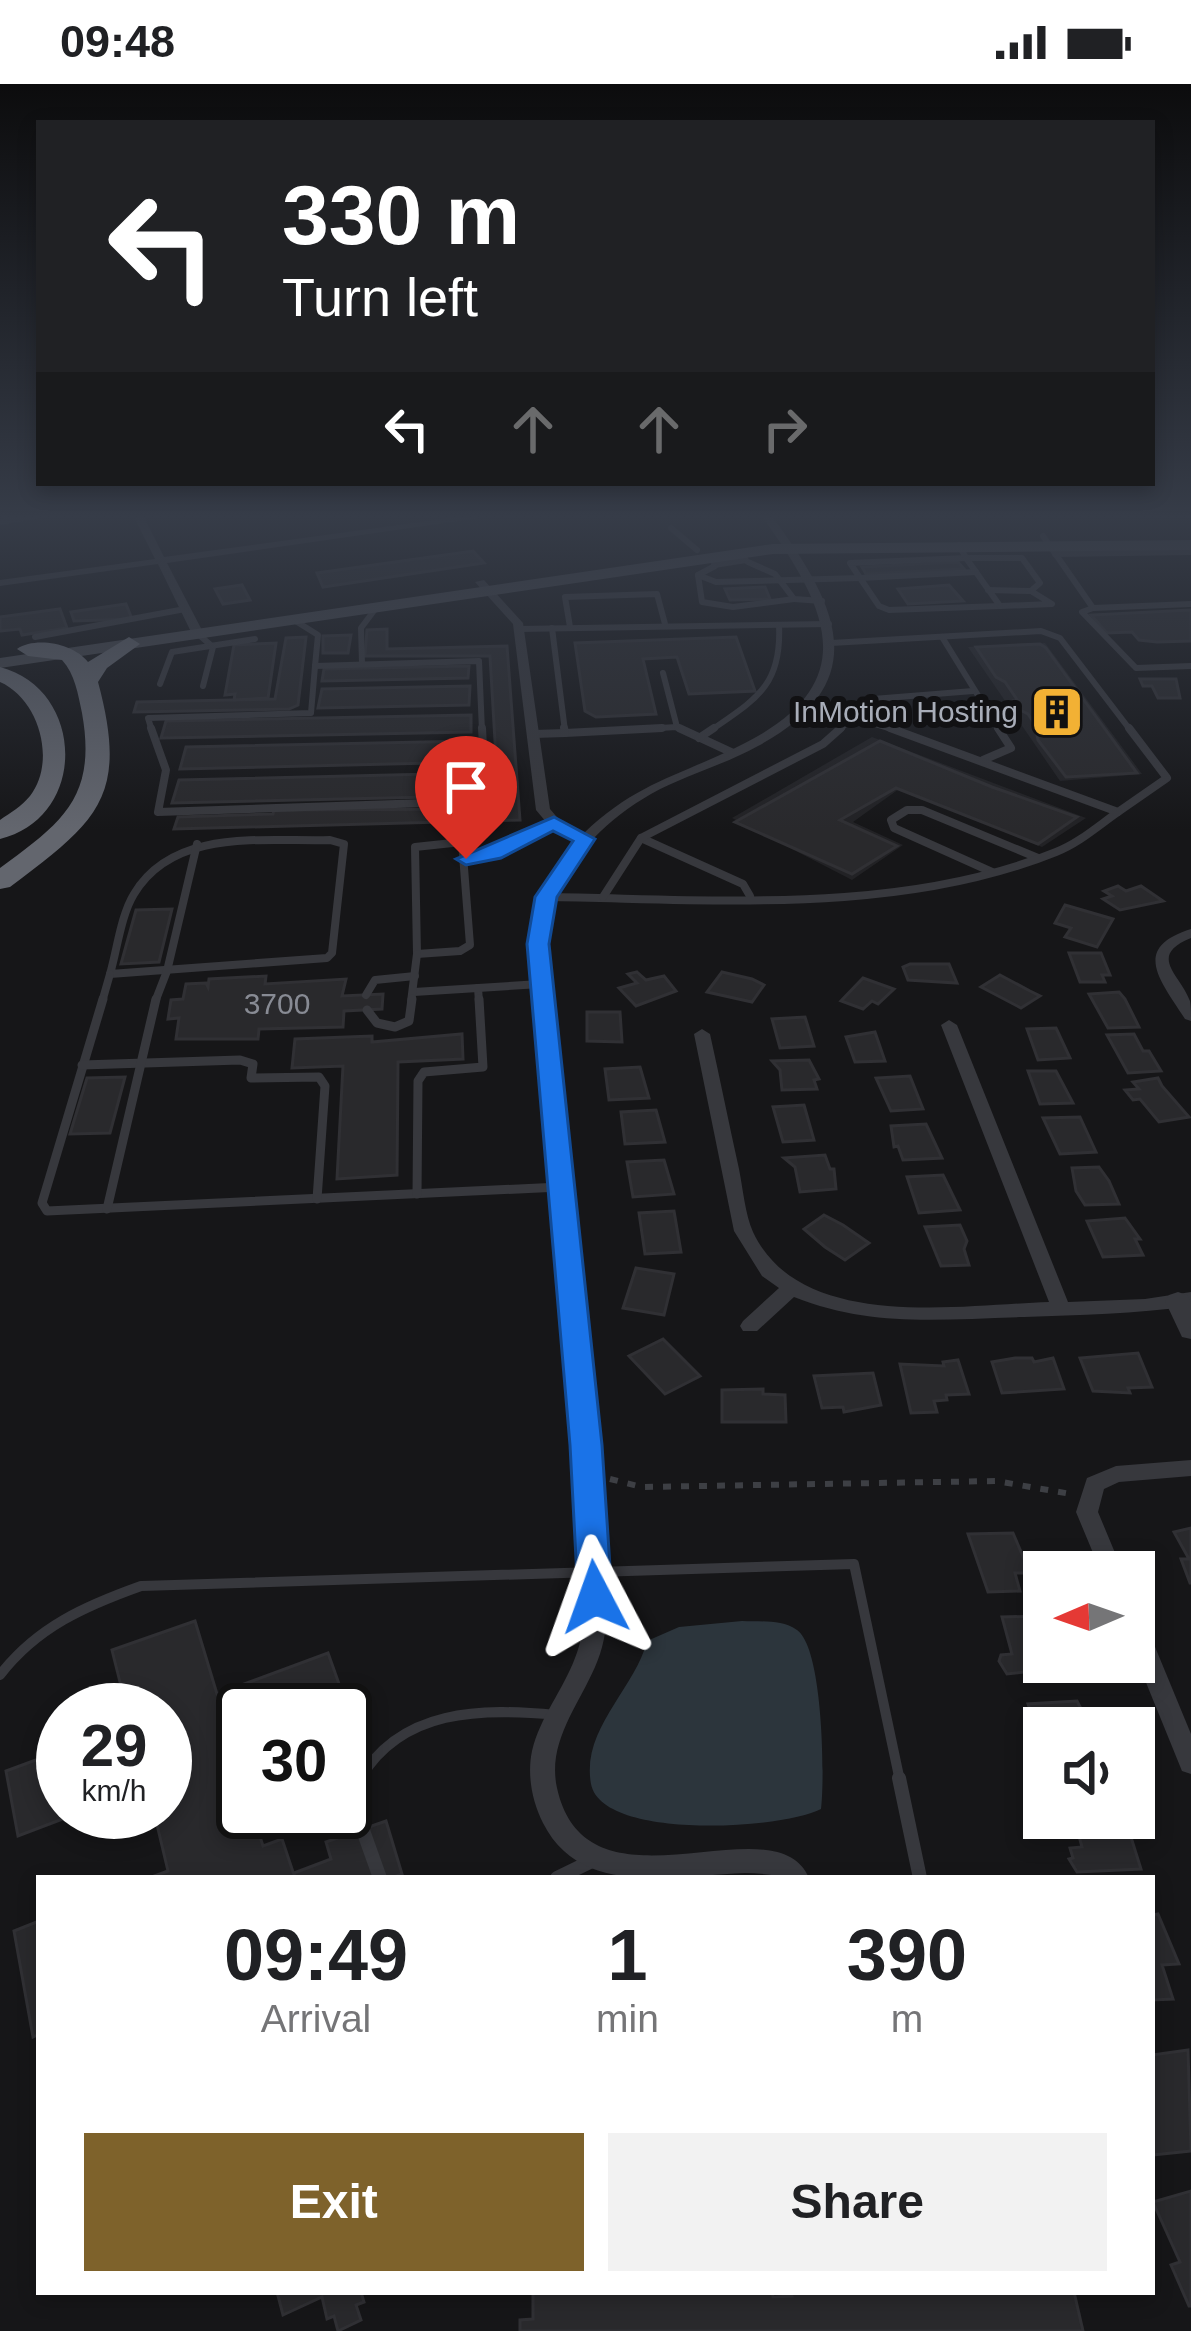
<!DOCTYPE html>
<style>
body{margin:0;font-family:Helvetica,sans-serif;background:#f2f2f2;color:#202124;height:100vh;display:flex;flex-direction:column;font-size:45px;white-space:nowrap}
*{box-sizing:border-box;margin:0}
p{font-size:39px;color:#757577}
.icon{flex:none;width:66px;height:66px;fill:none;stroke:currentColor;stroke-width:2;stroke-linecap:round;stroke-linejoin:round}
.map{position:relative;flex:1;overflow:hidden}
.side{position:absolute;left:36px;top:1791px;width:1119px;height:420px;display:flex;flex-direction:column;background:#fff;border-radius:0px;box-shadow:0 6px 18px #0003}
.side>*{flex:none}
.banner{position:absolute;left:36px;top:36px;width:1119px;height:366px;border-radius:0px;box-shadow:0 6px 18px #0003;background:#202124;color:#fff;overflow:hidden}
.needle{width:78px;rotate:268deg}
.tools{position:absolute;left:1023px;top:1467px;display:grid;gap:24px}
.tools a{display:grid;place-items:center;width:132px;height:132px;border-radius:0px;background:#fff;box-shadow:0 6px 18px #0003;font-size:60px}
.speed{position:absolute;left:36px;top:1599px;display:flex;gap:24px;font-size:60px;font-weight:700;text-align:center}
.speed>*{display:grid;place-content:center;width:156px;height:156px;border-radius:50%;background:#fff;box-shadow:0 6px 18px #0003;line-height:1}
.speed small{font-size:30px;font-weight:400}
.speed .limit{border:6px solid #111;border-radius:18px;background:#fff;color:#111}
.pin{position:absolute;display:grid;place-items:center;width:102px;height:102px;color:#fff;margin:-123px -51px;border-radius:50% 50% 50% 0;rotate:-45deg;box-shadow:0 0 12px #0007}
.pin .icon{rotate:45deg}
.me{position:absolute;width:132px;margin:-66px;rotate:356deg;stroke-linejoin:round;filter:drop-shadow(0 0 9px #0008)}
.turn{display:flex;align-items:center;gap:42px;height:252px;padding:0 48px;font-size:54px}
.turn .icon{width:156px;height:156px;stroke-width:2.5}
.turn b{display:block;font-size:84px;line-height:102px}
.lanes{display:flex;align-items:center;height:114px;padding:0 48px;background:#0003;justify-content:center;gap:60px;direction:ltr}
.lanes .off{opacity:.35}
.eta{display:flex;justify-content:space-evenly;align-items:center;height:204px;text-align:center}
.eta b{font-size:72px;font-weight:700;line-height:84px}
.primary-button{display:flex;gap:24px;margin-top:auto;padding:24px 48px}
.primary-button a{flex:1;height:138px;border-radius:0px;background:#7e622b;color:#fff;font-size:48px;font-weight:700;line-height:138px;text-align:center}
.primary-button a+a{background:#f2f2f2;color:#202124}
.status{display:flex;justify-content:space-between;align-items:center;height:84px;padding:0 60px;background:#fff;direction:ltr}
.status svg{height:33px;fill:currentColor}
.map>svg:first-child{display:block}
</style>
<div class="status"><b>09:48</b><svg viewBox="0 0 49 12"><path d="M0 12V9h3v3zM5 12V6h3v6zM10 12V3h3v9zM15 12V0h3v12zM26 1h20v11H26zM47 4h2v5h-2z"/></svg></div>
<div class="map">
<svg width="1191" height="2247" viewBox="0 0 1191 2247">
<rect width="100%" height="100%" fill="#161618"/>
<g fill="#222225">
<polygon points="1045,559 1142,690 1060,697 968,563"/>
<polygon points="872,653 1086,734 1042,763 899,705 853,738 903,761 852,796 732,734"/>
</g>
<path fill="#2c353c" d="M 742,1537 C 760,1538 781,1535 797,1546 C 823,1564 825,1692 821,1725 C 784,1745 602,1757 591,1700 C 581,1645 635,1605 647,1557 L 679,1543 Z"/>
<g fill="#29292c" stroke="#303034" stroke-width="3">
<polygon points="473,467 484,479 323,503 317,489"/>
<polygon points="958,478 964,485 866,490 862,483"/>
<polygon points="242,501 250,516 223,520 215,505"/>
<polygon points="949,501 963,517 908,520 898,505"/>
<polygon points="765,503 770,515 730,516 725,505"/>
<polygon points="126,520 132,535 74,537 71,528"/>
<polygon points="60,525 67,544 22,551 20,545 0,547 0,533"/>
<polygon points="1191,526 1191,557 1157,558 1139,556 1132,548 1107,549 1091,531"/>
<polygon points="387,545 387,565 507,562 520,736 174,745 178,733 273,730 274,726 499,725 490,572 365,572 367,546"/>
<polygon points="351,551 348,569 323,569 323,552"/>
<polygon points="306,553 298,621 289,625 134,628 137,618 275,615 286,554"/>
<polygon points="736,553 755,607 689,610 677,573 643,575 656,630 596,633 585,627 575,559"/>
<polygon points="276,559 268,614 234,616 235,610 225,611 234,561"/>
<polygon points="1040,560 1046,564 1137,689 1066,693 1038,656 1037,651 1042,651 1028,630 1018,625 1014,617 1018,617 1005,598 996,593 976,563"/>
<polygon points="469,582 468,594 322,597 324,585"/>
<polygon points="1140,595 1176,595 1180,614 1158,614 1152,602 1143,602"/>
<polygon points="470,602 469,621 318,624 322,605"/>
<polygon points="471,631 471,648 161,654 166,637"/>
<polygon points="473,657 473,678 180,685 186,663"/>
<polygon points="880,657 992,703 1077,733 1038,760 896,704 840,736 897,762 852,790 735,738"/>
<polygon points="474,689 474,712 172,719 179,696"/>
<polygon points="1118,802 1126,807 1141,802 1163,817 1120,826 1103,815 1112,812 1104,807"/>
<polygon points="1065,821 1113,835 1097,863 1065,853 1071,844 1055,839"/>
<polygon points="172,825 159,878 121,880 136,826"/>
<polygon points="1069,869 1101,869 1110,891 1102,891 1105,898 1080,898"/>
<polygon points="910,880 949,880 957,899 908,896 903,883"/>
<polygon points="637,888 646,896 664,892 676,907 636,922 619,904 637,899 628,890"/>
<polygon points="722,888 752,895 764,901 752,918 707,908"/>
<polygon points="1000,891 1030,907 1040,912 1021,924 981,903"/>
<polygon points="266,892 265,900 346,895 342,912 383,910 382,925 344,927 343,943 259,945 258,955 176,955 179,934 168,935 171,916 183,915 186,900 206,899 208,903 209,895"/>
<polygon points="863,894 894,905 878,920 872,917 863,925 841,917"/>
<polygon points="1119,908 1125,915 1139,943 1108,944 1089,910"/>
<polygon points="587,928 620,928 622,958 587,957"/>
<polygon points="805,933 814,962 780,964 772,935"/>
<polygon points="1056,944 1070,974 1038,976 1027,945"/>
<polygon points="875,948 885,977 855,978 846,953"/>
<polygon points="462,950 463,975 398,978 397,1091 337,1095 343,982 292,984 295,955 372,952 372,958"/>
<polygon points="1134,950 1143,967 1149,967 1161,987 1128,989 1107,951"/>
<polygon points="809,976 819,995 814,996 817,1005 782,1006 780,986 772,977"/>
<polygon points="640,983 649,1014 609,1016 605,985"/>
<polygon points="1028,987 1056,987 1073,1019 1040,1020"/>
<polygon points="910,992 923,1025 891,1027 876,994"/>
<polygon points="125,993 110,1049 70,1050 87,994"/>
<polygon points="1158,994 1162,1002 1189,1033 1159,1038 1140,1015 1133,1016 1125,1006 1139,1005 1133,998"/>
<polygon points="804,1021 814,1056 783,1058 773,1023"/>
<polygon points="656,1026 665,1058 625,1060 621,1028"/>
<polygon points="1080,1033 1096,1068 1060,1070 1043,1034"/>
<polygon points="926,1040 942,1074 903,1076 898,1062 894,1063 891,1042"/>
<polygon points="825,1071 830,1085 834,1085 836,1105 800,1108 795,1083 784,1074"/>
<polygon points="664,1076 674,1110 633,1113 627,1078"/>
<polygon points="1099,1083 1109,1097 1119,1120 1085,1121 1076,1107 1072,1084"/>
<polygon points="943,1091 960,1126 919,1129 907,1093"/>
<polygon points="674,1127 681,1168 645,1170 639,1129"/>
<polygon points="824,1131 843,1141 869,1159 845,1176 825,1163 804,1145"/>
<polygon points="1125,1134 1140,1155 1135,1155 1143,1171 1103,1173 1087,1137"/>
<polygon points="960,1141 967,1157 964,1165 969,1181 941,1182 925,1143"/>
<polygon points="636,1184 674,1190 664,1231 623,1224"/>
<polygon points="663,1255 700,1292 665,1310 629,1272"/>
<polygon points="1138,1269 1152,1303 1128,1304 1130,1309 1093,1307 1080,1274"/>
<polygon points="1015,1274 1032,1274 1034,1278 1053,1274 1064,1305 1002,1309 992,1278"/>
<polygon points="958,1276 969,1310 946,1311 947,1316 934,1317 937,1328 911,1329 900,1280 944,1282 943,1278"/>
<polygon points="873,1289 881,1321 844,1328 843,1323 822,1324 814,1292"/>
<polygon points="763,1305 763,1310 785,1311 786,1338 722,1338 722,1306"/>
<polygon points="1191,1444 1191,1499 1190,1499 1181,1475 1189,1475 1174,1448"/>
<polygon points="1013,1449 1030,1489 1015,1489 1020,1507 988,1508 968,1450"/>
<polygon points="1044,1532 1044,1578 1063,1578 1064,1583 1007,1590 999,1577 1001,1571 1012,1570 1002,1533"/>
<polygon points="195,1537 217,1610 328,1569 349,1628 243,1626 243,1668 235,1671 243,1697 243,1728 252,1728 263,1762 282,1755 295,1794 149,1794 168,1787 154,1728 165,1728 165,1626 127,1626 112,1566"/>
<polygon points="1077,1617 1091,1644 1044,1644 1044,1667 1028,1620"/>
<polygon points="63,1666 63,1728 81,1728 18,1752 6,1687"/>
<polygon points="1074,1734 1125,1734 1141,1785 1077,1788 1069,1775 1073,1774 1070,1764 1082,1763"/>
<polygon points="386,1737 402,1790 391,1794 295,1794 294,1789 331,1775 326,1758"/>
<polygon points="1158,1830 1179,1880 1162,1881 1173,1915 1152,1916 1152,1831"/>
<polygon points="39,1837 39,1950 33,1953 14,1847"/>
<polygon points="1188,1966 1191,2067 1152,2071 1152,1971"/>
<polygon points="1191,2107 1191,2222 1189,2222 1171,2181 1180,2178 1153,2118"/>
<polygon points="277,2208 361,2208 364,2218 356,2221 361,2236 338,2247 334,2232 327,2235 322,2213 283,2231"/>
<polygon points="533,2208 772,2208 773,2213 792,2212 791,2208 1074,2208 1083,2247 520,2247 520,2236 533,2235"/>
</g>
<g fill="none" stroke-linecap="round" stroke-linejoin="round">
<polyline stroke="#3d3f44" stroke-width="6" stroke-dasharray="8 10" stroke-linecap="butt" points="610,1395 642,1403 996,1397 1071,1410"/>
<g stroke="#37383d" stroke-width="6">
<polyline points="671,444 697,466"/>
<polyline points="1043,452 1093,524 1082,528 1136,584 1191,582"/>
<polyline points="1055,470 1191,468"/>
<polyline points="966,474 1022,474 1040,499 1033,505"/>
<polyline points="748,478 775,490 794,515 822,517"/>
<polyline points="714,481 746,476"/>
<polyline points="715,482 698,491 702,518 733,523 794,515"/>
<polyline points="698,491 716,498 860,494 850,479 966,474 959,461"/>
<polyline points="860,494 879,522 889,526 1000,522 966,474"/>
<polyline points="860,494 976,488"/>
<polyline points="988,506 1031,507 1052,520 1000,522"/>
<polyline points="1093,524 1191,520"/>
<polyline points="294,536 318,551 315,582"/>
<polyline points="570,543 565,513 657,510 665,540"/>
<polyline points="552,544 565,647"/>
<polyline points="519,545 829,540"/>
<polyline points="198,550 213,563 203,602"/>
<polyline points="35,553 185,525"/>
<polyline points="942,553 1000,647"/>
<polyline points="831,559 1041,547 1060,554 1131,647"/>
<polyline points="362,580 361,544 376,524"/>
<polyline points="315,582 479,577 482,647"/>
<polyline points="663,589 677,643"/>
<polyline points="160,600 172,568 255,555"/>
<polyline points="808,620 898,647"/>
<polyline points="152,647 148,634 311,629 315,582"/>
<polyline points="606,647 677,643 685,647"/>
<path d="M 710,647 C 756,615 782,602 779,541"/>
<polyline points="838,647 873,615 973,607"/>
</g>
<g stroke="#37383d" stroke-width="8">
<polyline points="151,644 166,686 158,728 486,717 482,644"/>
<polyline points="564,644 565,649 662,644"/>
<polyline points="679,644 733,669"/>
<polyline points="534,650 565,649"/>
<polyline points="699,654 714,644"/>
<polyline points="983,676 1011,664 998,644"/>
<polyline points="1118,728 1167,694 1129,644"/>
<polyline points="641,754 743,800 750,812"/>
<path d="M 330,756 L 344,760 L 332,869 L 327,874 L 110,890 C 117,866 121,831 134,810 C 174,743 265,758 330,756 Z"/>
<polygon points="462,758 470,861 460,867 417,870 415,763"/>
<polyline points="467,774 494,769 554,739"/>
<polyline points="992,788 894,744 891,736 907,726 922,726 1038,774"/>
<path d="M 546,813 C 713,815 898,832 1056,768 C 1079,759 1098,742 1118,728 L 890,644"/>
<polyline points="603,813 641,754 823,660 841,644"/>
<polyline points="478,904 479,918"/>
<polyline points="414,908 540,900"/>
<polyline points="366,911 375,896 415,892"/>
<polyline points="102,918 110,890"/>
<polyline points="155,918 167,887 197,760"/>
<polyline points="411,918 417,870"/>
</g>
<g stroke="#37383d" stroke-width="9">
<polyline points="103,915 42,1119 47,1127 560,1103"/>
<polyline points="367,926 377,939 395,943 409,937 412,915"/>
<polyline points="82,981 240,976 253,980 251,994 319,993 325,1002 317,1115"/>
<polyline points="417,1110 418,997 424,988 483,983 479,915"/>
<polyline points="107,1125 156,915"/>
</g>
<g stroke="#37383d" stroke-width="10">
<path d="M 0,1591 C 37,1543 85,1522 141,1502 L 854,1480 L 900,1697"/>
<path d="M 359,1697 C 400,1624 482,1624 556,1631"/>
</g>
<g stroke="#37383d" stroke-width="14">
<polyline points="360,1694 355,1724 380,1794"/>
<polyline points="899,1694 920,1794"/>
<polyline points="557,1794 596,1775"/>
</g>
<g fill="#37383d" fill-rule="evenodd">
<polygon points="28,431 59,431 0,441 0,435"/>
<polygon points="133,431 143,431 164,473 471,431 500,431 167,479 204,550 198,553 192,550 158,480 0,502 0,496 155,475"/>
<path d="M 761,431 L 771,431 C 837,520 877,597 758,662 C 724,681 685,691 651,710 C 609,734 571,770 555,816 C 534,874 555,995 561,1059 C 578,1216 598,1372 607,1529 C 606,1548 603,1565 595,1583 C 578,1622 547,1659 557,1704 C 587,1840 775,1714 809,1794 C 787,1794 766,1789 745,1789 C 677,1791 581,1815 543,1739 C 532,1717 527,1691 532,1667 C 540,1633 563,1606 575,1574 C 581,1559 583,1545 585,1529 L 574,1362 L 541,1028 L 531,860 L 542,813 L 552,792 L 577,756 L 552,745 L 536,726 L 513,540 L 475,498 L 484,496 L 523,539 L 550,725 L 562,739 L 584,749 C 638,697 683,691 745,659 C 867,597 825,520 761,431 Z"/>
<path d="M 1191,845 L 1191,854 C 1147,872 1180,890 1190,917 C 1191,922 1191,931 1191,937 L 1185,935 C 1161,897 1130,864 1191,845 Z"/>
<path d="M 949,936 L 957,941 L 1068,1218 L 1145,1215 L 1191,1208 L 1191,1222 C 1135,1230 1080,1231 1024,1233 C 941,1235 872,1244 794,1213 L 757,1247 L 743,1247 L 740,1242 L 743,1237 L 779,1204 L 762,1192 L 734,1147 L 694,950 L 702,945 L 710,950 C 720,995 729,1040 739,1085 C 743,1105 745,1130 753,1148 C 800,1248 958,1221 1049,1218 L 941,941 Z"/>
<polygon points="1191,1376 1191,1392 1119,1398 1104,1405 1098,1428 1123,1488 1101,1488 1076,1428 1087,1394 1116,1382"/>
<polygon points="1134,1531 1142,1534 1146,1541 1191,1650 1191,1690 1182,1687 1134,1569"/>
</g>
<polygon fill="#37383d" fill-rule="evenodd" points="1178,1208 1187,1211 1191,1218 1191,1255 1182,1253 1165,1217 1169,1211"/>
<polygon fill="#45474d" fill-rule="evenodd" points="1191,456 1191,466 773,470 0,584 0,574 773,460"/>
<g fill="#63666e" fill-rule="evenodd">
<path d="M 129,553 L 140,560 L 107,584 L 98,598 C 129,713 98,737 10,803 L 0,805 L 0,784 C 63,738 97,713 82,629 C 78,610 75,590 62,576 L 28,572 L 17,565 C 36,552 74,560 88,578 Z"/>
<path d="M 0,583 C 85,605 89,733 0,755 L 0,736 C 10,729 22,722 30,712 C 57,677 39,615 0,598 Z"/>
</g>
</g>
<linearGradient id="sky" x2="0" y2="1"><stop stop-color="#0c0c0d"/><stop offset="0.58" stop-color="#363c48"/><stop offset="1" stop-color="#363c48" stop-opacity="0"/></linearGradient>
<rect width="1191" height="746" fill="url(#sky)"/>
<polygon fill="#1a73e8" stroke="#114b97" stroke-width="3" points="554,733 595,755 557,813 549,860 602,1361 612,1513 607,1523 595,1528 583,1523 578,1513 570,1361 527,860 535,813 573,757 553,747 501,774 466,781 456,775"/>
<defs>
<g id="building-square" transform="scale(2.7)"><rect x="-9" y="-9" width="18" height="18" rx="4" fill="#f2b134" stroke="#111113"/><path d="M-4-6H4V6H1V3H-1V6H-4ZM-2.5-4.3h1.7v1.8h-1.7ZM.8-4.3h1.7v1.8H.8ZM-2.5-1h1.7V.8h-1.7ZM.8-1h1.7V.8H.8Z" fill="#111"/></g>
</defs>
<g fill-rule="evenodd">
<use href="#building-square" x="1057" y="628"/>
</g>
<g text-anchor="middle" stroke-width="12" stroke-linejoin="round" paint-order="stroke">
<g font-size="30" fill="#a8adb8" stroke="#111113" text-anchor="end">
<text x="1018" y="638">InMotion Hosting</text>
</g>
<g font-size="30" fill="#888b94">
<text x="277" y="930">3700</text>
</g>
</g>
</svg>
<div class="tools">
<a><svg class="needle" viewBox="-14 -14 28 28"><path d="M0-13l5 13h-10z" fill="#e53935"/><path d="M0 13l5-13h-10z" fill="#757577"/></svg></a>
<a><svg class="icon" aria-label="sound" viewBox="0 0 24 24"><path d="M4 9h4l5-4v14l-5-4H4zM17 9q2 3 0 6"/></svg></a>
</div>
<div class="speed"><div>29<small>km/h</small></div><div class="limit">30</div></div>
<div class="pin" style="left:466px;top:775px;background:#d93025"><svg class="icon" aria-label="arrive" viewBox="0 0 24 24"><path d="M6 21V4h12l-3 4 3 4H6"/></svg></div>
<svg class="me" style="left:595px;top:1513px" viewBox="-20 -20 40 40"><path d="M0-17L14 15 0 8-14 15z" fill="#1a73e8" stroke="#fff" stroke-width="4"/></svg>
<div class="banner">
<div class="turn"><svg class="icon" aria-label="left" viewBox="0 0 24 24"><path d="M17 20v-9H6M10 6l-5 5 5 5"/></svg><div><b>330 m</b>Turn left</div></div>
<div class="lanes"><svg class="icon" aria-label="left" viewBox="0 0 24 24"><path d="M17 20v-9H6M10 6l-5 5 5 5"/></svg><svg class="icon off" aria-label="ahead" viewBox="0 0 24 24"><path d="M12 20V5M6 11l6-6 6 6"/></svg><svg class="icon off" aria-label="ahead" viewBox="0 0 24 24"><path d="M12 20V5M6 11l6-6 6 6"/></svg><svg class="icon off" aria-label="right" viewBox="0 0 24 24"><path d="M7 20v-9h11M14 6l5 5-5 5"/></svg></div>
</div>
<section class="side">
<div class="eta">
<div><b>09:49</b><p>Arrival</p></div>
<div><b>1</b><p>min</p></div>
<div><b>390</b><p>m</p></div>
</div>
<div class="primary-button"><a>Exit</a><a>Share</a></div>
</section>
</div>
